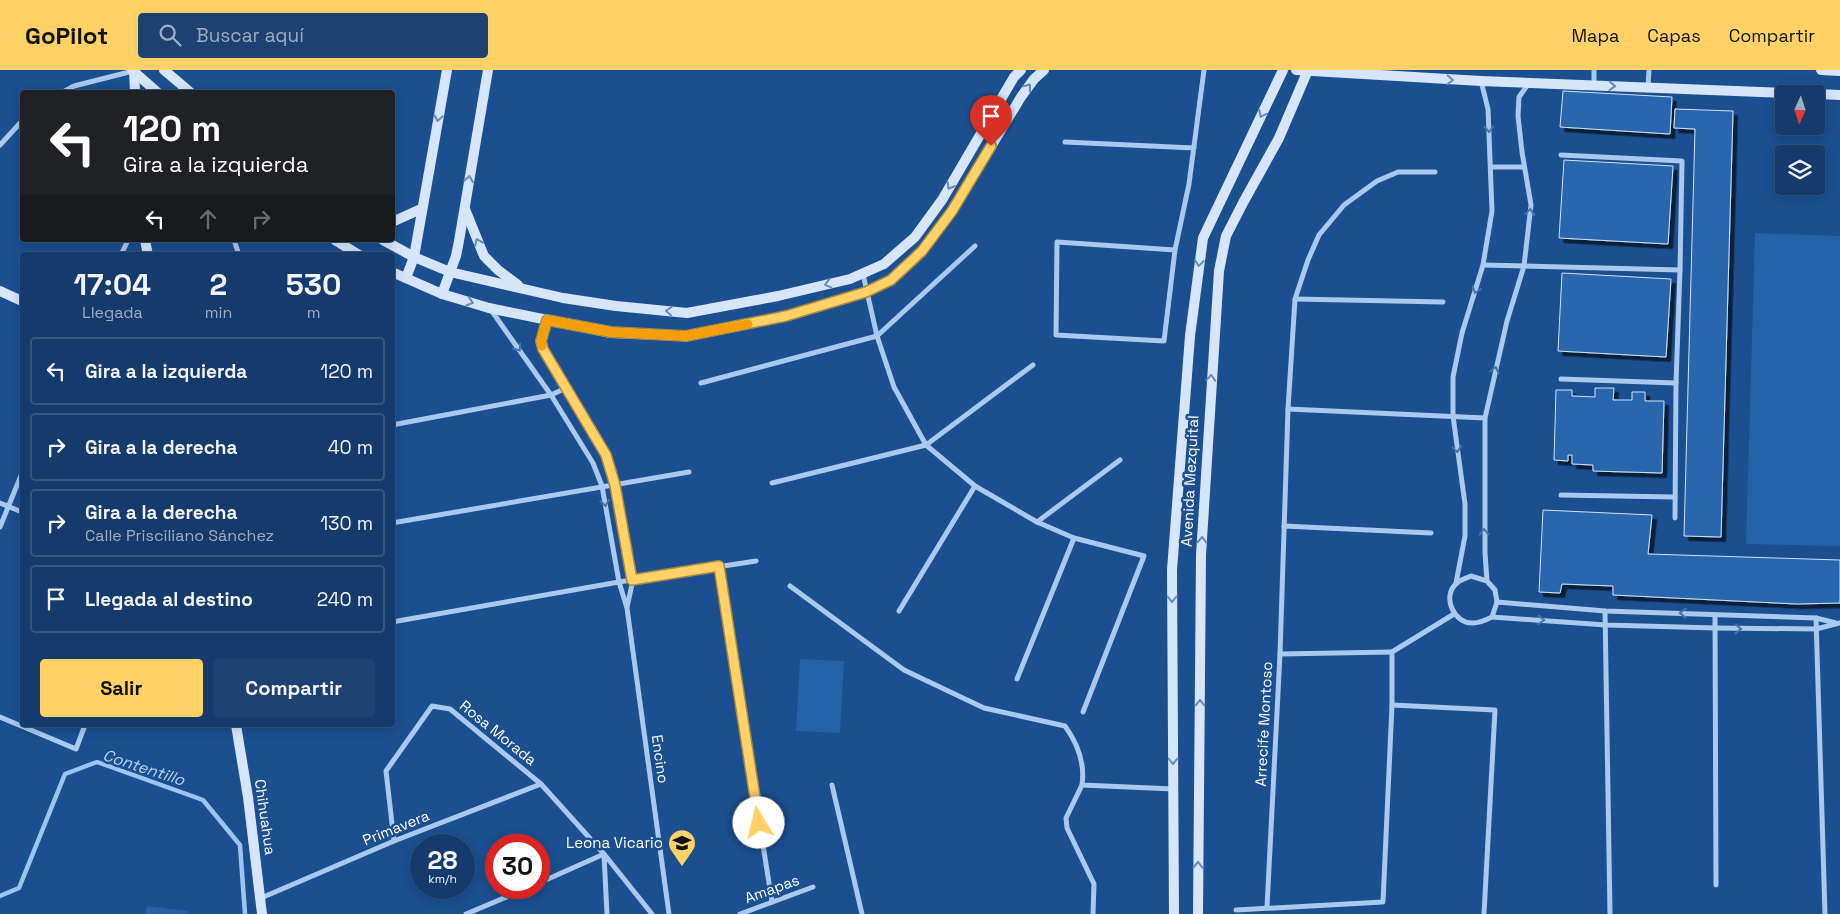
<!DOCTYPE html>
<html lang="es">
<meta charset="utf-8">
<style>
body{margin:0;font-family:"Space Grotesk",sans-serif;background:#1d4271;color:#f1f3f6;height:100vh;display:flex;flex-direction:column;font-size:19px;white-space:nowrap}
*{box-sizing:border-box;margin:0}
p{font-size:16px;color:#9dadc1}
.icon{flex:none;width:28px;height:28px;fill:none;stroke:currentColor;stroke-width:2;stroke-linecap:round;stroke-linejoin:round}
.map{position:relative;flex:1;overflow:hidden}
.panel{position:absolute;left:20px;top:182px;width:375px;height:475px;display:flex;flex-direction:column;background:#143b6b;border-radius:5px;box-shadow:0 2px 12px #0003,0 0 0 1px #33557e}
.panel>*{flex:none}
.guide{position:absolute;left:20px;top:20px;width:375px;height:152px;border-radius:5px;box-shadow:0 2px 12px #0003,0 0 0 1px #33557e;background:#202124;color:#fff;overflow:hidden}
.needle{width:32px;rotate:183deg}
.fabs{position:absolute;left:1775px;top:15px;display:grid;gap:10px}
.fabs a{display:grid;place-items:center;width:50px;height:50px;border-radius:5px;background:#143b6b;box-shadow:0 2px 12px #0003,0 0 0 1px #33557e;font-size:25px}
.speed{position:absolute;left:410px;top:764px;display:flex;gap:10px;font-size:25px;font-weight:700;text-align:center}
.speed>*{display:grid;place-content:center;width:65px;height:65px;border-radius:50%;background:#143b6b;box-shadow:0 2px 12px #0003,0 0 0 1px #33557e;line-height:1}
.speed small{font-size:12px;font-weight:400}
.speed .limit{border:8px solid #d22;background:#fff;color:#111}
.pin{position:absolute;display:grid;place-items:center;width:42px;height:42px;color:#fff;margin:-51px -21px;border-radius:50% 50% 50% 0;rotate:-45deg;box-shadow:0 0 5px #0007}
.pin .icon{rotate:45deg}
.me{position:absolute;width:55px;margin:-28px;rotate:351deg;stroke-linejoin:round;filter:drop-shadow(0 0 4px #0008)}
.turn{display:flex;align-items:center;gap:18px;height:105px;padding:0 20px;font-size:22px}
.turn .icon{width:65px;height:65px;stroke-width:2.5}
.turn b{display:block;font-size:35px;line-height:42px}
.lanes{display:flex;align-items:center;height:48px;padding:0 20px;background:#0003;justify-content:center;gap:25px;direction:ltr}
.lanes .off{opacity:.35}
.eta{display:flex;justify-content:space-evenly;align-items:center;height:85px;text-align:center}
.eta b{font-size:30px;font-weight:700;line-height:35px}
.action{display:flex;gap:10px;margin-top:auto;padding:10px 20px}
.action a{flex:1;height:58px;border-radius:5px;background:#ffd166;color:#111;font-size:20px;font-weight:700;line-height:58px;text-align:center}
.action a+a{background:#1d4271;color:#f1f3f6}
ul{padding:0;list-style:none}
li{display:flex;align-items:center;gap:15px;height:68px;margin:0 10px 8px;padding:0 10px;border:2px solid #33557e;border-radius:5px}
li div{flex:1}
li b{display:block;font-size:19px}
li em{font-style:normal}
header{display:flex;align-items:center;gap:30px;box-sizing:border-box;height:70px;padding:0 25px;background:#ffd166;color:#111}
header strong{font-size:24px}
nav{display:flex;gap:28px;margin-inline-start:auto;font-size:18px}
.search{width:350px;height:45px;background:#1d4271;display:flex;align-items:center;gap:12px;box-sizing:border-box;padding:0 18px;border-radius:5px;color:#9dadc1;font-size:19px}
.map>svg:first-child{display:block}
</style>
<header>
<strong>GoPilot</strong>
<div class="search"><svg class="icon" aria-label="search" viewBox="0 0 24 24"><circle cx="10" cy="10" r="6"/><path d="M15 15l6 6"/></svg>Buscar aquí</div>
<nav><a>Mapa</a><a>Capas</a><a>Compartir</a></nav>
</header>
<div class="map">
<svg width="1840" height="844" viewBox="0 0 1840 844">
<defs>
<filter id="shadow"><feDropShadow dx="4.5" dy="4.5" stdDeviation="0" flood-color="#0009"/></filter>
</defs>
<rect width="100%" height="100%" fill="#1b4f8f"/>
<g fill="#2461a8">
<polygon points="1755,163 1840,166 1840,476 1746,474"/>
<polygon points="800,589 844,591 840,663 796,661"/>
<polygon points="147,836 188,841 188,844 145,844"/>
</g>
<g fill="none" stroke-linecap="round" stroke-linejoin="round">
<polyline stroke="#9cc4f0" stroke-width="4.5" points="0,826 19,818 65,704 97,692 203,730 240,775 245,844"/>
</g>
<g fill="#2a66ad" stroke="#cfe3fa" filter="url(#shadow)">
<polygon points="1563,21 1672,27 1670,64 1560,57"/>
<polygon points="1675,39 1733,41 1721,467 1684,466 1695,59 1674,58"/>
<polygon points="1564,90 1673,96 1668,174 1559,168"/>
<polygon points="1562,203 1671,209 1666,287 1558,281"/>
<polygon points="1595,318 1614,318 1613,330 1632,330 1632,322 1645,322 1645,331 1664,331 1662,403 1593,401 1593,395 1572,394 1572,385 1568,385 1568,391 1554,390 1556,320 1572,320 1572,326 1595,327"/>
<polygon points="1543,440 1652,445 1648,484 1840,490 1840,533 1797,534 1613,525 1613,516 1562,514 1560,523 1539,522"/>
</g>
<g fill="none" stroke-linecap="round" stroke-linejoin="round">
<g stroke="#a9c9ee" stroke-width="5">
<polyline points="1594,15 1594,0"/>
<polyline points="1648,17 1649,0"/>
<polyline points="63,22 74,16 133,1"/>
<polyline points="1065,72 1194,78"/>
<polyline points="0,75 22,51"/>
<polyline points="1561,85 1682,91 1680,200 1676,313 1675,448"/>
<polyline points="1491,97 1524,97"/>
<polyline points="234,170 239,185"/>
<polyline points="1175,180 1057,172 1056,265 1164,271 1175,180 1189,114 1204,0"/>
<polyline points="121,185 128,170"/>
<polyline points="1483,195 1680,200"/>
<polyline points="863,204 877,266 894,317 926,375 975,416 1037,452 1074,468 1144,486 1083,642"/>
<polyline points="1295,229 1443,232"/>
<polyline points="491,240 551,325 593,393 602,416 619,512 627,538 669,844"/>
<polyline points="547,250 541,271 543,279 606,385 615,415 633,510 627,537"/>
<polyline points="1561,309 1676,313"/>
<polyline points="701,313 877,266 975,176"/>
<polyline points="1288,339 1485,348"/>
<polyline points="392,355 551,325 566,318"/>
<polyline points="772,413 926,375 1033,295"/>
<polyline points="1561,425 1674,427"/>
<polyline points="0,433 22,442"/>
<polyline points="1037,452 1120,390"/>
<polyline points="392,453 689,402"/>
<polyline points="1284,456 1431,463"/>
<polyline points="0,457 22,403"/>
<polyline points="719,497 772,832"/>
<path d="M 1487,511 L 1471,506 C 1467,508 1460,510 1457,513 C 1441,526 1454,554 1473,553 C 1480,553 1486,550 1492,547 L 1497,532 L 1495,520 L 1487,511 L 1485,483 L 1485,348 L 1507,251 L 1524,196 L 1531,135 L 1522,82 L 1518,46 L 1519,27 L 1529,13"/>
<polyline points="1456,513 1465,466 1465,434 1453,346 1453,307 1462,263 1483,195 1492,141 1488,39 1481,11"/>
<path d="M 790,516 L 904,600 L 984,638 L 1065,656 C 1078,674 1085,694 1082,715 L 1173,719"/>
<polyline points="1497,532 1605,541 1816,548 1836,553"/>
<polyline points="899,541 975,416"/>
<polyline points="1605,541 1610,844"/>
<polyline points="1715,545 1716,815"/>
<polyline points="1492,547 1606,555 1716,558 1816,559 1840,553"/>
<polyline points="1816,548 1825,844"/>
<polyline points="392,552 619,512 756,491"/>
<polyline points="1280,584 1392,582"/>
<polyline points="1017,609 1074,468"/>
<polyline points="1392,635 1495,640 1484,844"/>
<polyline points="0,647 76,679 85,655"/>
<polyline points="832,715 862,844"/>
<polyline points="1082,715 1066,748 1067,758 1094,814 1093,844"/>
<polyline points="394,771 386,701 432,636 450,639 541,714 604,784 652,844"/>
<polyline points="604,785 607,844"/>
<polyline points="539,813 604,784"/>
<polyline points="261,828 394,771 541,714"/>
<polyline points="1267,837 1280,584 1288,339 1295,229 1308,190 1319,165 1344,135 1377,111 1398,102 1435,102"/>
<polyline points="1236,840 1383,832 1392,635 1392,582 1454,544"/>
<polyline points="466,844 528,818"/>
<polyline points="740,844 813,817"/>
</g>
<g stroke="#d6e6fa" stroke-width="10">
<polyline points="132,0 157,22"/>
<polyline points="134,0 135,22"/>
<polyline points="164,0 190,22"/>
<polyline points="1296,0 1481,11 1813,24"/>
<polyline points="1821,0 1840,1"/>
<polyline points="1816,24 1840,25"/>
<polyline points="465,139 484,186 498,200 518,215"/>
<polyline points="392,152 421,139"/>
<polyline points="145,170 148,185"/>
<polyline points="335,170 359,185"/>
<polyline points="383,170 414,187 450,202 563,228 616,236 687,243 778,226 850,209 884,194 915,167 942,130 1014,7 1021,0"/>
<polyline points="392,202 442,224 489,238 611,263 687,266 786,246 866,222 891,210 922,181 952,141 1021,27 1034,9 1044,0"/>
<polyline points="406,208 414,187 447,0"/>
<polyline points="0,221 22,231"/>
<polyline points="442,224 456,186 459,171 488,0"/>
<polyline points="236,655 248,727 262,844"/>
<polyline points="1174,844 1172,500 1190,266 1203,168 1283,0"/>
<polyline points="1198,844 1201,485 1219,201 1226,166 1244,131 1279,68 1308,0"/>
</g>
</g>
<defs><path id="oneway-chevron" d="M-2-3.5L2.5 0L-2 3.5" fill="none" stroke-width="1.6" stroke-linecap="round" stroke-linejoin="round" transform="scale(1.25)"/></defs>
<g stroke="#668bba">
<use href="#oneway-chevron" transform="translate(1450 10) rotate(3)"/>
<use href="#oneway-chevron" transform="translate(1612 16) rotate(2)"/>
<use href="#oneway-chevron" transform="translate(1028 17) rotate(-53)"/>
<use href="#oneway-chevron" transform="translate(1262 44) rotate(116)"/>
<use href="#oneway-chevron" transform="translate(438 48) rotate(100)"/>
<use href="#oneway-chevron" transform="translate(469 109) rotate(-80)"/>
<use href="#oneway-chevron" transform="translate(950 116) rotate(120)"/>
<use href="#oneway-chevron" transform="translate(478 172) rotate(-113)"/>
<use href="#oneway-chevron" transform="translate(1199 193) rotate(97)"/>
<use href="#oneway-chevron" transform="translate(828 214) rotate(166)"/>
<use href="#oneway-chevron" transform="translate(470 232) rotate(16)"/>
<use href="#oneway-chevron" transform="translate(669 241) rotate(-175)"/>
<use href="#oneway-chevron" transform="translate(1211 308) rotate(-86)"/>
<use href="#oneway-chevron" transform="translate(1202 470) rotate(-87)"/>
<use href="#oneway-chevron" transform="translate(1172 529) rotate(90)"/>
<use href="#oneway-chevron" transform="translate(1200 633) rotate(-90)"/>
<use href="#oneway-chevron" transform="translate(1173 691) rotate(90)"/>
<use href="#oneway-chevron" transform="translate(1198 795) rotate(-89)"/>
</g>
<g stroke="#4674ac">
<use href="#oneway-chevron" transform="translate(1489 59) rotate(87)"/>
<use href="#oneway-chevron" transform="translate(1530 142) rotate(-85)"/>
<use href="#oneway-chevron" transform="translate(1476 220) rotate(108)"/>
<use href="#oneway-chevron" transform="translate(518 278) rotate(55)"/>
<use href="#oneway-chevron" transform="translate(1495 300) rotate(-78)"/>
<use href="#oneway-chevron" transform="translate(1457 379) rotate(82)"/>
<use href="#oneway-chevron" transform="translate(605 433) rotate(80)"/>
<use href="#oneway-chevron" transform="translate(1484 462) rotate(-91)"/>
<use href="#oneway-chevron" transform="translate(1683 543) rotate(-178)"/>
<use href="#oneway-chevron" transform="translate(1541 550) rotate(4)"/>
<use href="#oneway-chevron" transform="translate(1738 559) rotate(1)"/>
</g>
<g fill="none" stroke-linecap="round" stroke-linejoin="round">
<g stroke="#a68842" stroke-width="12">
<polyline id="route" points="759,753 719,496 632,510 615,415 606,385 543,279 541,271 547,250 611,262 686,266 786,246 866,222 891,210 922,181 952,141 991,76"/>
</g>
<use href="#route" stroke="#ffd166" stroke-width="9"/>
<polyline stroke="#f59e0b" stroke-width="9" points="542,276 541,271 547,250 611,262 686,266 748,254"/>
</g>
<defs>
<g id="school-pin" transform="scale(1.4375)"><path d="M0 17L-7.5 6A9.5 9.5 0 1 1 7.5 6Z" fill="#ffd166" stroke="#1b4f8f"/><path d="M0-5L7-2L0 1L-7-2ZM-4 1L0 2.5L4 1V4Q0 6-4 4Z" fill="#111"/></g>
</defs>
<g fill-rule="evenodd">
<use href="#school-pin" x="682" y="773"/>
</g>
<g text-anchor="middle" stroke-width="5" stroke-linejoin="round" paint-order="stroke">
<g font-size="15" fill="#fff" stroke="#1b4f8f">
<text transform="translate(1190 411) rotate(-87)" y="5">Avenida Mezquital</text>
<text transform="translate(1264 654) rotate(-87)" y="5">Arrecife Montoso</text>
<text transform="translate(498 663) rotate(39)" y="5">Rosa Morada</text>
<text transform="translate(660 689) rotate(82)" y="5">Encino</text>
<text transform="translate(265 747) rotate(82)" y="5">Chihuahua</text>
<text transform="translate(396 758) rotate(-22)" y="5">Primavera</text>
<text transform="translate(772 819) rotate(-20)" y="5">Amapas</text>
</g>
<g font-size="15" fill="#fff" stroke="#1b4f8f" text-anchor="end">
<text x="663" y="778">Leona Vicario</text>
</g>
<g font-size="16" font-style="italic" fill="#b5d3f5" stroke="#1b4f8f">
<text transform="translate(144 697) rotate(18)" y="6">Contentillo</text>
</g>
</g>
</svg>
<div class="fabs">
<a><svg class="needle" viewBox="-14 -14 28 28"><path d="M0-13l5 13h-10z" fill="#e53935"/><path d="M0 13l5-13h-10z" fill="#9dadc1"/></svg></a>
<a><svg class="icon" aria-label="layers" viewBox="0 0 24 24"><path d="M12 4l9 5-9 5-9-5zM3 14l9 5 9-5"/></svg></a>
</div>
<div class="speed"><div>28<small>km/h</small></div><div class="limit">30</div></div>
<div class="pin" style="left:991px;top:76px;background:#d93025"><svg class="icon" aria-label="arrive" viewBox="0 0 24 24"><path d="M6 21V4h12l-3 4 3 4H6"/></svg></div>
<svg class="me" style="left:759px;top:753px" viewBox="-20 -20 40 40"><circle r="19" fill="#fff"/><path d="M0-13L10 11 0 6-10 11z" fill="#ffd166"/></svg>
<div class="guide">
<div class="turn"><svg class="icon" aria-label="left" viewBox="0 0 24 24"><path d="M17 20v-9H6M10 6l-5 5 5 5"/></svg><div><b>120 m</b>Gira a la izquierda</div></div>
<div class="lanes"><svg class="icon" aria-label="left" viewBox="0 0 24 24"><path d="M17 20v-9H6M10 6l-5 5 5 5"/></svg><svg class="icon off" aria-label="ahead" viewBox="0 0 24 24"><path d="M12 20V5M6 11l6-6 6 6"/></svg><svg class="icon off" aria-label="right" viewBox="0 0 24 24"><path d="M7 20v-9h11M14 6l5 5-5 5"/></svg></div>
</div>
<section class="panel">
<div class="eta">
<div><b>17:04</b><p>Llegada</p></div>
<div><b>2</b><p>min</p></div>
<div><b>530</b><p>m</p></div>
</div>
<ul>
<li><svg class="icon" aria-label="left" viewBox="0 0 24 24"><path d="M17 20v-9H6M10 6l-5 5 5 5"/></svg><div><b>Gira a la izquierda</b></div><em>120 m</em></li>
<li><svg class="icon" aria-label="right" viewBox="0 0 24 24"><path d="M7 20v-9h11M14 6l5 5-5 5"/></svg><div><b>Gira a la derecha</b></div><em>40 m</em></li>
<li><svg class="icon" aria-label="right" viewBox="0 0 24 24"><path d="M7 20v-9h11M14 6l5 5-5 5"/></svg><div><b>Gira a la derecha</b><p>Calle Prisciliano Sánchez</p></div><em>130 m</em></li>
<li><svg class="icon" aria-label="arrive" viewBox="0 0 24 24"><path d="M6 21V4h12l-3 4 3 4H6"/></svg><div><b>Llegada al destino</b></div><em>240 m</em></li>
</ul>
<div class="action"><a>Salir</a><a>Compartir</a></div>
</section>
</div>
